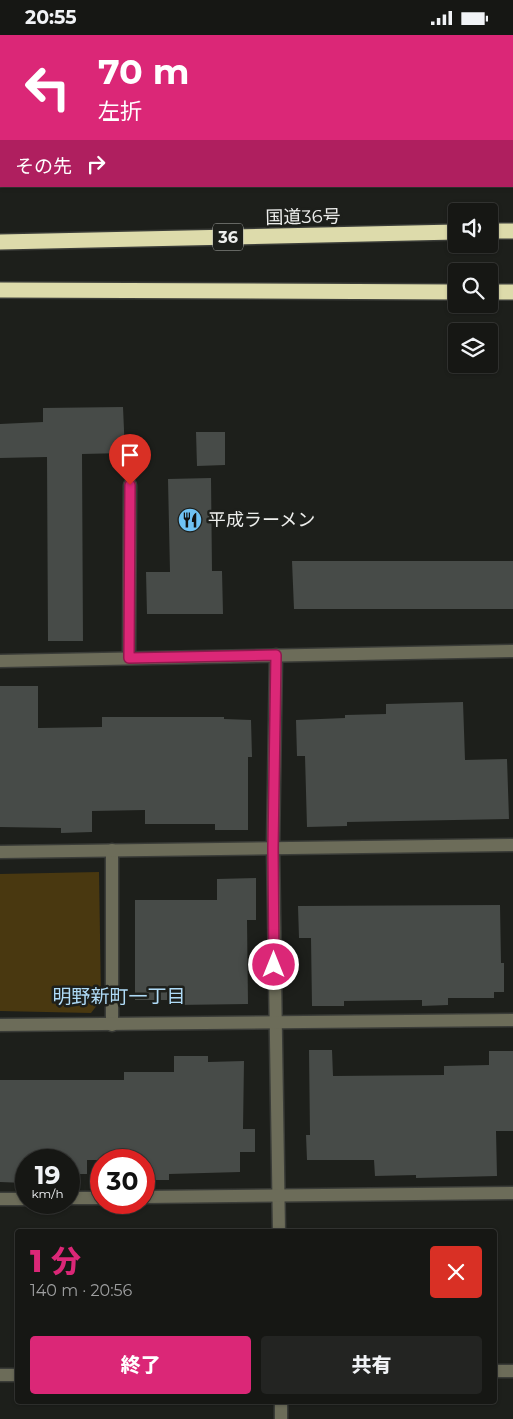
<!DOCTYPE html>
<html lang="ja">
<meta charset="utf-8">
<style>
body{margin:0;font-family:Montserrat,"Noto Sans JP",sans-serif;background:#232422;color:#f1f3f6;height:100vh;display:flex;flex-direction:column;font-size:19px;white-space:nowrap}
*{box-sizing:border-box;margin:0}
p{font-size:16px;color:#9e9fa0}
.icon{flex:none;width:28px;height:28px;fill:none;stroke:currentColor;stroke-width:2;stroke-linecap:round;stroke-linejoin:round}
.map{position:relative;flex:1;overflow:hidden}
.details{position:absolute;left:15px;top:1194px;width:482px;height:175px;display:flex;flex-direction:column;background:#161714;border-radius:5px;box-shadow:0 1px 4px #0004,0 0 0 1px #353634}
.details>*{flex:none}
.guide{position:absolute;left:0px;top:0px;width:514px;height:152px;box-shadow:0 1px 4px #0004,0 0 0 1px #353634;background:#db2777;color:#fff;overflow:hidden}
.tools{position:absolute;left:448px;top:168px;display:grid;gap:10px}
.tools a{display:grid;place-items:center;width:50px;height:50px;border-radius:5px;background:#161714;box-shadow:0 1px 4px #0004,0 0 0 1px #353634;font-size:25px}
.speed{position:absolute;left:15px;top:1114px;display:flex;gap:10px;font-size:25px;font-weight:700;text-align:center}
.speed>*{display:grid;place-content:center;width:65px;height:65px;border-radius:50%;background:#161714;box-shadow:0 1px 4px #0004,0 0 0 1px #353634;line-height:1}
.speed small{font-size:12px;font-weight:400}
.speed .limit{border:8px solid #d22;background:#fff;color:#111}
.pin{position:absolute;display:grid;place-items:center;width:42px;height:42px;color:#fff;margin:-51px -21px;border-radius:50% 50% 50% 0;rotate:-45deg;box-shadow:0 0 5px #0007}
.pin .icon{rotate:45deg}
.me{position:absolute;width:55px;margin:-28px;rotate:0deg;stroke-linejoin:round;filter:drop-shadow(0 0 4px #0008)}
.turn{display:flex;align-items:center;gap:18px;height:105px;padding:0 15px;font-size:22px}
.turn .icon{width:65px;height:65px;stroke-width:2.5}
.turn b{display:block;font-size:35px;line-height:42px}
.then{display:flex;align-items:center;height:48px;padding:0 15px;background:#0003;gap:10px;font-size:19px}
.round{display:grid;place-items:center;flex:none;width:52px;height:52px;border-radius:5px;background:#232422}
.overview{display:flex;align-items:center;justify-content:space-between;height:85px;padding:0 15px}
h1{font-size:30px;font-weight:800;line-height:38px;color:#db2777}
.cta{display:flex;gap:10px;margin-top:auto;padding:10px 15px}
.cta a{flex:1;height:58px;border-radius:5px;background:#db2777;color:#fff;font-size:20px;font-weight:800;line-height:58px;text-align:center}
.cta a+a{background:#232422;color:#f1f3f6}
.status{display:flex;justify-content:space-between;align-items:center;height:35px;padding:0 25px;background:#161714;direction:ltr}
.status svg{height:14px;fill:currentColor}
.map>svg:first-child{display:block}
</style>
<div class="status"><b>20:55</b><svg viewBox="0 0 49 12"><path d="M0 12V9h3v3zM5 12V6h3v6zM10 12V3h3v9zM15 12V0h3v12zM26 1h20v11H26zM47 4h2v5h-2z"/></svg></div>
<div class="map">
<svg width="513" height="1384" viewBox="0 0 513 1384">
<rect width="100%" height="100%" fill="#1d1f1b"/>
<polygon fill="#493810" points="99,837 101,965 91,978 0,976 0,839"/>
<g fill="#474b48">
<polygon points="123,372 125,418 82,419 83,606 48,606 47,422 0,423 0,389 43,387 43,373"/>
<polygon points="196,397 225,397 225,430 197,431"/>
<polygon points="211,443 212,536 222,536 223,579 147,579 146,537 170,537 168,444"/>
<polygon points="292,526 513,526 513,574 294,574"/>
<polygon points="0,651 38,651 38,693 102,692 102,682 224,682 224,684 251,685 252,722 248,722 248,795 215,795 215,789 145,789 145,775 92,776 92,797 61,798 61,793 0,792"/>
<polygon points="463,667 465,725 507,724 509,784 347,787 347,791 307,792 305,721 297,721 296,685 345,683 345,680 386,679 386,669"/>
<polygon points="256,843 256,885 247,885 248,969 176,970 176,965 135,965 135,865 217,865 217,844"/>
<polygon points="500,870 501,928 504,928 504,957 494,957 494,963 448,963 448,970 422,971 422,965 344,966 344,971 312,971 311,903 299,903 298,871"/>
<polygon points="309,1015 332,1015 333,1041 444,1040 444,1031 489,1030 489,1016 513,1016 513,1096 496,1096 497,1141 416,1143 416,1140 375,1141 374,1125 307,1125 306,1100 310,1100"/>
<polygon points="174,1021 208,1021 208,1027 244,1026 243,1094 255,1094 255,1117 240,1117 240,1137 169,1139 169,1145 144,1145 144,1125 87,1125 87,1139 69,1139 69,1125 26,1125 25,1148 0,1147 0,1045 124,1045 124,1037 174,1037"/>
</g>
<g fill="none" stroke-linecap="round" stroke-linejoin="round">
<g stroke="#3a3c38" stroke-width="15">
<g id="lane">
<polyline points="129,623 130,450"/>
<polyline points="112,990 112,815"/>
</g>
</g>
<g stroke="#3a3c38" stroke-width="15">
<g id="street">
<polyline points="276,620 273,813 279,1196"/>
<polyline points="0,626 513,616"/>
<polyline points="0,817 513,810"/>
<polyline points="0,990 513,985"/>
<polyline points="144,1162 513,1158"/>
<polyline points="69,1163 101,1163"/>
<polyline points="0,1164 26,1164"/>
<polyline points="495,1336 513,1336"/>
<polyline points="0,1340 18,1340"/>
<polyline points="281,1366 281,1384"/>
</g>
</g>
<g stroke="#3a3c38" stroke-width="18">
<g id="highway">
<polyline points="489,196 513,196"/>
<polyline points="0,207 456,197"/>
<polyline points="0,255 456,257"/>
<polyline points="489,257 513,257"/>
</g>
</g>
<use href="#lane" stroke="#6c6c59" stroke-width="12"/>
<use href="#street" stroke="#6c6c59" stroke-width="12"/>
<use href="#highway" stroke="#dddbab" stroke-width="15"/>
</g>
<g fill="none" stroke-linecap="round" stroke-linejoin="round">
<g stroke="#8e194d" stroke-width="12">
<polyline id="route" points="130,450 129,623 276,620 273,813 274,930"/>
</g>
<use href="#route" stroke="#db2777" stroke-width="9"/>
</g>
<defs>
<g id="restaurant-disc" transform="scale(1.25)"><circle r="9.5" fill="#6fc2f4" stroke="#1d1f1b"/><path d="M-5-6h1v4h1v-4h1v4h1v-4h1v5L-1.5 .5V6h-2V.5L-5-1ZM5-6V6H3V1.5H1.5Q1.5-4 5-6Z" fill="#111"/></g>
</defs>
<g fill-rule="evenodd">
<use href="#restaurant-disc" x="190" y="485"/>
</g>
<g text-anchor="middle" stroke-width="5" stroke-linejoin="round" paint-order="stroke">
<rect fill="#1d1f1b" stroke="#afb0ad" stroke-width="1" x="213" y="188.5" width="30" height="27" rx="4"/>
<g font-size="16" font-weight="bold" fill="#edeeec">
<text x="228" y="208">36</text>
</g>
<g font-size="18" fill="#edeeec" stroke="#1d1f1b">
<text transform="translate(303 182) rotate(-1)" y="6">国道36号</text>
</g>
<g font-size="18" fill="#edeeec" stroke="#1d1f1b" text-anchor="start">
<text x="208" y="491">平成ラーメン</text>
</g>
<g font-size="19" fill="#afdbf7" stroke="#1d1f1b">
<text x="119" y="968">明野新町一丁目</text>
</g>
</g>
</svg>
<div class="tools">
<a><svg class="icon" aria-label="sound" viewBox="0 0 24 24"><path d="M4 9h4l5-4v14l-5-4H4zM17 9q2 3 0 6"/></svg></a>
<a><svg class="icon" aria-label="search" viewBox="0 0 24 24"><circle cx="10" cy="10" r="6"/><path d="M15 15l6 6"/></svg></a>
<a><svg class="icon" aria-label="layers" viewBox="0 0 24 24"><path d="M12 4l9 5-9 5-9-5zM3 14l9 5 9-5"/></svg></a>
</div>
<div class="speed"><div>19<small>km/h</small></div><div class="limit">30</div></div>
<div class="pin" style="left:130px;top:450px;background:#d93025"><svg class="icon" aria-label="arrive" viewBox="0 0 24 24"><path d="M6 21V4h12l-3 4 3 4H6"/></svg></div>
<svg class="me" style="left:274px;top:930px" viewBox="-20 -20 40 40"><circle r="17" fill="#db2777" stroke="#fff" stroke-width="3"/><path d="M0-11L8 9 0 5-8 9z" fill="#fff"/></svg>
<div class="guide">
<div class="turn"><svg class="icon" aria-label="left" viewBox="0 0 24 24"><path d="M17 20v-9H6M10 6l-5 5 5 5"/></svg><div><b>70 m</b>左折</div></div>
<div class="then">その先<svg class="icon" aria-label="right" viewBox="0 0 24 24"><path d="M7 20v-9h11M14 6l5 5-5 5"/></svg></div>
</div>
<section class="details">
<div class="overview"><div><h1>1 分</h1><p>140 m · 20:56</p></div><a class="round" style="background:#d93025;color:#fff"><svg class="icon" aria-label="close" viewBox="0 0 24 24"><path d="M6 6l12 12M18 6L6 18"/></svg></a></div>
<div class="cta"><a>終了</a><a>共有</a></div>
</section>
</div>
